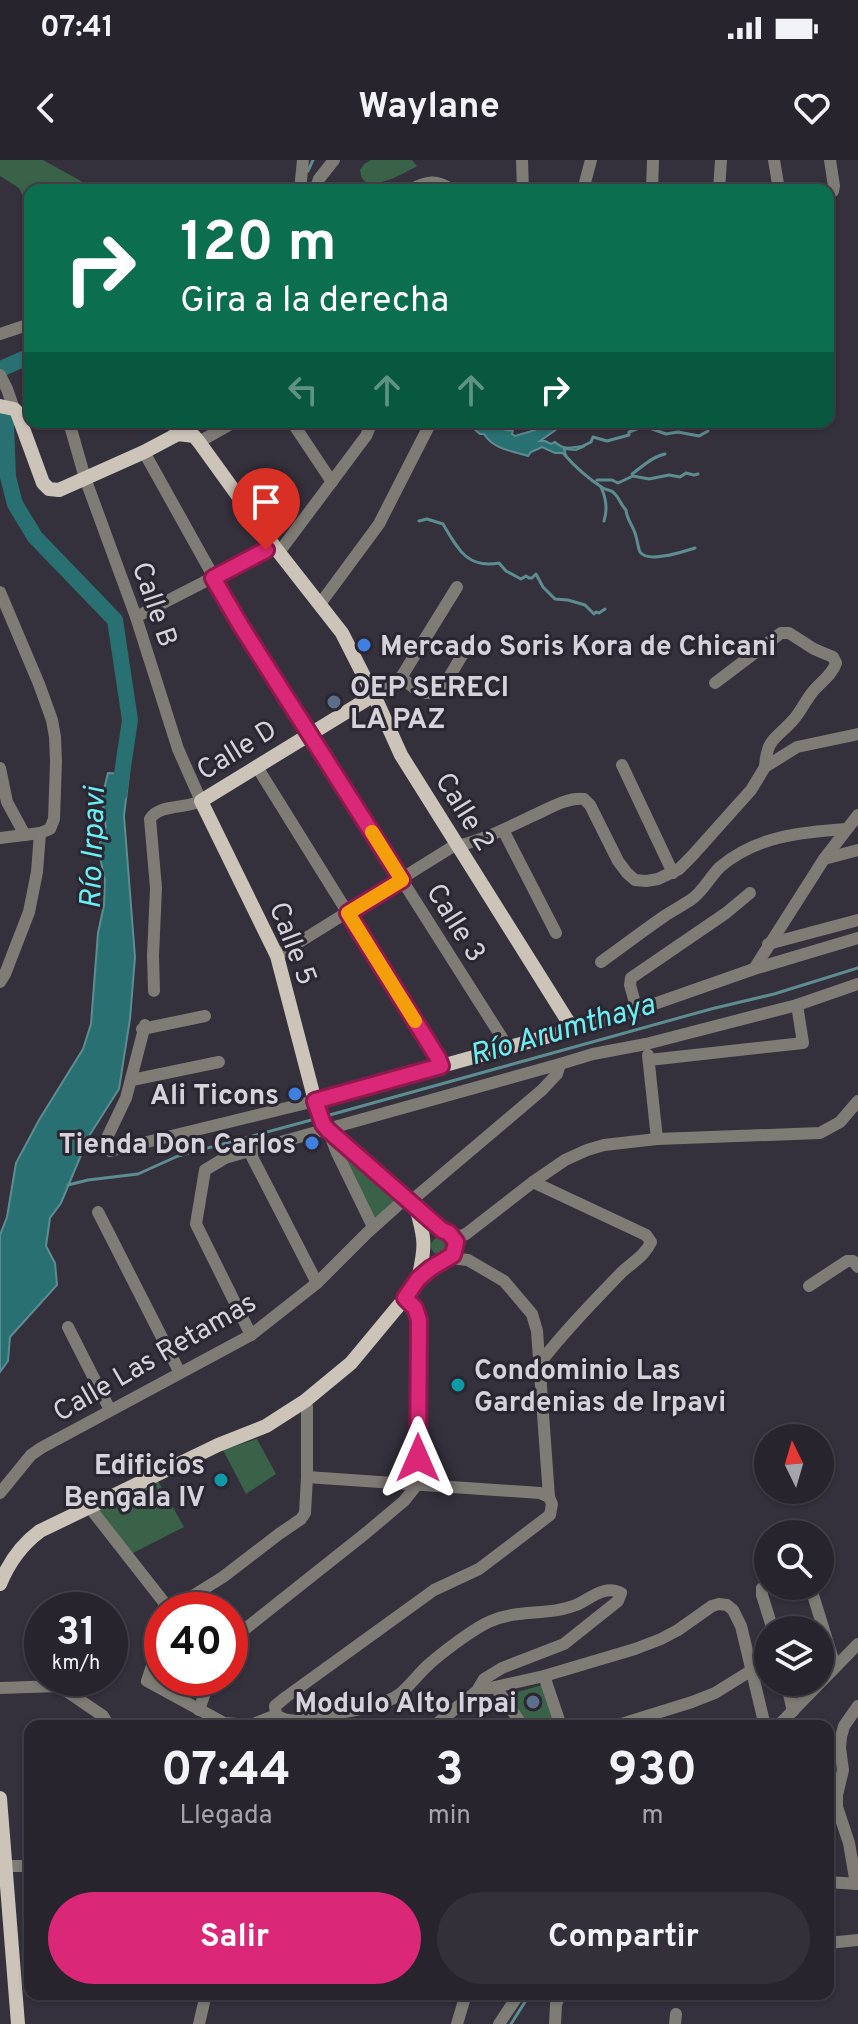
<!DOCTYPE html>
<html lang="es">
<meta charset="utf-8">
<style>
body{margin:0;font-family:Overpass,sans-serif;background:#333039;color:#f1f3f6;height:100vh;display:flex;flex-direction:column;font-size:30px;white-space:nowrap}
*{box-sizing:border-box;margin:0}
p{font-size:26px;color:#a4a4aa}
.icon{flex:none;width:44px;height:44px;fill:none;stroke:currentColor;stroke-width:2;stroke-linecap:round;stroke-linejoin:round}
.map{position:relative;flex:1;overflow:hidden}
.sheet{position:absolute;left:24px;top:1560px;width:810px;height:280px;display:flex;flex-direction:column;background:#27242d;border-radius:16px;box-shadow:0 2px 6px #0004,0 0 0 2px #434149}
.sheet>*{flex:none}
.banner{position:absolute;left:24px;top:24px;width:810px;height:244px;border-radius:16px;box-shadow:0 2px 6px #0004,0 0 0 2px #434149;background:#0b6e4f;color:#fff;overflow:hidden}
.needle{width:52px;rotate:355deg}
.tools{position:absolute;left:754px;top:1264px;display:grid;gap:16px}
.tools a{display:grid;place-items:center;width:80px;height:80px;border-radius:50%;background:#27242d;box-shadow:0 2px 6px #0004,0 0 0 2px #434149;font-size:40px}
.speed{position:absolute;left:24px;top:1432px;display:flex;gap:16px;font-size:40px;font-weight:700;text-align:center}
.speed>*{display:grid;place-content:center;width:104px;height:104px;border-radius:50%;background:#27242d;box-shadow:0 2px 6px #0004,0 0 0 2px #434149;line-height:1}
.speed small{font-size:20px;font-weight:400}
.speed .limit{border:12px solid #d22;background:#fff;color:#111}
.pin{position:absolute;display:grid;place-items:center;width:68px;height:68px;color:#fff;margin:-82px -34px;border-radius:50% 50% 50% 0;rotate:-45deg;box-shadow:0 0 8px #0007}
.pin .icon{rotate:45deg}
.me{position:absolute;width:88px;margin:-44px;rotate:0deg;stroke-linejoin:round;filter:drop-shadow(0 0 6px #0008)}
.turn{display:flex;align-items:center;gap:28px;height:168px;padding:0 24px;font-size:36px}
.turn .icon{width:104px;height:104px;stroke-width:2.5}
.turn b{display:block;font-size:56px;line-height:68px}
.lanes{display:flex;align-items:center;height:76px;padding:0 24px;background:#0003;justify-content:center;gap:40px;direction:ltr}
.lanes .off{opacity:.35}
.eta{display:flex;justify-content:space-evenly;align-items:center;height:136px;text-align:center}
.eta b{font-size:48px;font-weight:700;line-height:56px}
.action{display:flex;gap:16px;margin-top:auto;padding:16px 24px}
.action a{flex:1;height:92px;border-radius:48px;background:#db2777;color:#fff;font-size:32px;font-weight:700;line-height:92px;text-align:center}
.action a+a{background:#333039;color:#f1f3f6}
.status{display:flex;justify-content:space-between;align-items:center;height:56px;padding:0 40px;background:#27242d;direction:ltr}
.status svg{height:22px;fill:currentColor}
header{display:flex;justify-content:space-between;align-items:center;height:104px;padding:0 24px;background:#27242d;font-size:36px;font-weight:700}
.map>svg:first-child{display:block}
</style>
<div class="status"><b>07:41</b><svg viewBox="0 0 49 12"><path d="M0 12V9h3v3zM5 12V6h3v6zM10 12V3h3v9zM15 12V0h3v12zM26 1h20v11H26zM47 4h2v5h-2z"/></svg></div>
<header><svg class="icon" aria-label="back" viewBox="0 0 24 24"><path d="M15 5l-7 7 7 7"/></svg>Waylane<svg class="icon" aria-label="heart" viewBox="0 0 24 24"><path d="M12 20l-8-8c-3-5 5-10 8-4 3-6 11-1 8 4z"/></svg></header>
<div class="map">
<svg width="858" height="1864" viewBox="0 0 858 1864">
<rect width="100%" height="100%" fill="#34303c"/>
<g fill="#396248">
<polygon points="0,0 43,0 81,21 84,26 82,30 30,30 30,51 19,28 0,16"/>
<path d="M 371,0 L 412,0 L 417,6 C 407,12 378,28 366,22 C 361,19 361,15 360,10 L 364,4 Z"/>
<polygon points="341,990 343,990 396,1037 396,1039 377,1058 373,1058"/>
<circle cx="440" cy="1086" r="9"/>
<polygon points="257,1279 276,1314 246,1334 223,1290"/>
<polygon points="158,1321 184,1367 131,1394 98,1349"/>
<polygon points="542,1525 556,1566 531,1566 507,1535"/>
</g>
<g fill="#297072" stroke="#5d8d91" stroke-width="2">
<path d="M 464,262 L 495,262 C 501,267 504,272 513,270 L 512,274 L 515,276 L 535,270 L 540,265 C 554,266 568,262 583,262 L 579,268 L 557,269 L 540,281 L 545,281 L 551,284 L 555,282 C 566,292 573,286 585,286 L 576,290 L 564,289 L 566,295 L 563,293 L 555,293 L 542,287 L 531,292 L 528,296 C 512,291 493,289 484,274 L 480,274 L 473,268 L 470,268 Z"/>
<polygon points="108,613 129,614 124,656 135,797 130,859 119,929 89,976 61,1043 50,1058 46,1086 55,1103 57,1125 10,1177 8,1201 0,1212 0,1075 7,1057 16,1003 39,960 83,889 91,864 98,773 104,745 105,720 98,688 106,667 102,637"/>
</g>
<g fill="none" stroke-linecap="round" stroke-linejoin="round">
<g stroke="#5d8d91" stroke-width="3">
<polyline points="308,11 313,0"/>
<polyline points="581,287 591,282 593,277 607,281 629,275 629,272 644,266 666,274 678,272 699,276 708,271"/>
<path d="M 564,294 C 575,307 589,319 603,328 C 610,332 610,328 615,334 C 620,339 620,344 626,350 C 627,360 632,364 635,373 C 637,378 638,388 640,392 C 648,404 685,391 695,388"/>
<path d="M 632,314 C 642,307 653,296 665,294"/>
<polyline points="597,320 612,320 618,323 633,316 649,319 669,315 680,317 686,313 694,315 698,314"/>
<path d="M 601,327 C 606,338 608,349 604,361"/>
<path d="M 419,361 L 427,359 L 443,364 C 458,389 467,409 499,403 L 506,411 L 521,419 L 526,416 L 529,418 L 532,418 L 536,414 L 543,427 L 555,439 L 568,440 L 585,445 L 594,454 L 596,452 L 599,453 L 605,449"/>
<polyline points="326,956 711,849 774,834 858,808"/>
<polyline points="68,1025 88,1020 138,1014 178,996 315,959"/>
<polyline points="511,1864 530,1834"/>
</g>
<g stroke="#297072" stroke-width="16">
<polyline points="3,208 30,196"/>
<polyline points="0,249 6,264 8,317 15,344 35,377 115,460 130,560 119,634"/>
</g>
<g stroke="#7f7b75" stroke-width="12">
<polyline points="522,0 523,30"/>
<polyline points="774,0 779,30"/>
<polyline points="300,30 303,0"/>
<polyline points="315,30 319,19 334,0"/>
<path d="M 410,30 C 426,21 437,19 452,30"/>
<polyline points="583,30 591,0"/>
<polyline points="652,30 653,0"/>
<polyline points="719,30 721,0"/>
<polyline points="828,34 833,31 834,26 830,0"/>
<polyline points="0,174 30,164"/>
<polyline points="0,215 7,229 14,249"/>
<path d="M 69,262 L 85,318 L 136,457 L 178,589 L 201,641 C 185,649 159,644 150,659 L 156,728 L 153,796 L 154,831"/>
<polyline points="170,262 178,274"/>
<polyline points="292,262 332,322"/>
<polyline points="199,282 234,262"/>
<polyline points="144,292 241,466 504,881 506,888"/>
<polyline points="0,432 39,524 52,560 55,577 56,602 54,659 50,669 40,673 0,678"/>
<polyline points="320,444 379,364 431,262"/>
<polyline points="136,457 266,390 277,390 283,387 366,276 372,262"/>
<polyline points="401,517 414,528 424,533 433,533 442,529 470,482"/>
<path d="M 715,523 L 781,473 L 789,473 L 814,489 L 833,497 L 836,503 C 833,513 824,520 816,528 C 807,537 802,550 794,559 C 776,580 767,577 765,607"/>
<polyline points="374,535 397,524 457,427"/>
<polyline points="622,605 673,713"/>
<polyline points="257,607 438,898 441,906"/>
<polyline points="0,608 7,642 25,675"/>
<polyline points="503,670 556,773"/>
<polyline points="824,699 858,690"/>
<polyline points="768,784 858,760"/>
<path d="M 277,796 L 452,687 C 479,682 505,669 530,657 C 547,650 566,637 584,639 L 590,645 L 618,701 L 627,713 L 635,720 L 646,721 L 658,719 L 679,709 L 692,696 L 751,630 L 765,607 L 797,587 L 858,574"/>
<path d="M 601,802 C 622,787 644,770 666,755 C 674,750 683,745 692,739 C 703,731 710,717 720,707 C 756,676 802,672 847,669"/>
<polyline points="754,809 824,699 858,655"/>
<polyline points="0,822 5,814 29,752 37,712 40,673"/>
<polyline points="637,850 630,825 631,818 726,753 750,733"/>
<polyline points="145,865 126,938 104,984 110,991 315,941"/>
<polyline points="142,869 205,856"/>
<polyline points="571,870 637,850 754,809 858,778"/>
<polyline points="648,895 657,979"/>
<polyline points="649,900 803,883 797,845"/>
<polyline points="132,920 219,902"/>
<polyline points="328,970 337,993 373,1067"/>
<polyline points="249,991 317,1123"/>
<path d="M 533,1022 L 646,1075 L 651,1082 C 645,1096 631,1103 620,1114 C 592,1143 564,1172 539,1204"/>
<polyline points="411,1041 542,930 557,914 560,904 593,894 646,884 797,845 858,824"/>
<polyline points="98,1052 180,1213"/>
<polyline points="455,1078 466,1074 533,1022 565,1000 587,990 604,985 657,979 820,973 840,962 858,941"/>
<polyline points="809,1126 847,1101 853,1101 858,1107"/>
<polyline points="68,1167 110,1250"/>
<polyline points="251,1175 196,1064 205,1010 225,998 249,991 560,904"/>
<polyline points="307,1317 540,1333 549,1337"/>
<polyline points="0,1333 31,1295 41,1288 251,1175 317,1123 367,1073 406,1038"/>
<polyline points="90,1346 94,1353 170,1450"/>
<polyline points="768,1423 762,1428 762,1435 773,1470"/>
<polyline points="808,1426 813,1435 835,1506"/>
<polyline points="170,1450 223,1417 279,1374 301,1359 305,1353 307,1317 307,1247 305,1241"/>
<polyline points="162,1475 147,1521 224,1563 251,1565 276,1555"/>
<polyline points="230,1487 240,1473 366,1373 404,1341 416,1326 418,1285 419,1160 415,1148 405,1138"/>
<polyline points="544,1516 561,1566"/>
<polyline points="786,1522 793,1551"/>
<polyline points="0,1528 59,1526 103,1556 109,1566"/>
<polyline points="496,1528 523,1566"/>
<polyline points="477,1531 544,1516 635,1489 661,1479 678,1470 712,1446 719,1444 727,1445 733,1450 741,1466 765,1566"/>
<polyline points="199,1550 210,1518"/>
<polyline points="276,1555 275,1546 286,1537 434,1430 479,1409 550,1355 552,1344 549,1337 537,1171 532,1154 504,1121 468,1100 450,1098"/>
<path d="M 276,1555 C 291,1565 306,1559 323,1556 C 347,1551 379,1549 400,1534 C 409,1526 417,1516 426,1507 C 440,1494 474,1468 491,1461 C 518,1449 549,1456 576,1445 C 590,1439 605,1424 621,1433 L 618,1441 L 564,1484 L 502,1508 L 484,1519 L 477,1531 L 434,1566"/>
<polyline points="615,1566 692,1542 715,1533 752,1510"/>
<polyline points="778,1566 858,1484"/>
<polyline points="5,1706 30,1706"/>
<polyline points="828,1722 858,1724"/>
<polyline points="856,1724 849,1683 837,1647 837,1635 843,1610 840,1588 841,1577 844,1566 858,1546"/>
<polyline points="828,1783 858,1780"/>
<polyline points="199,1864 206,1834"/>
<polyline points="457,1864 466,1834"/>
<polyline points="499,1864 519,1834"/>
<polyline points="555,1864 556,1844 561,1834"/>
<polyline points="675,1864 676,1854"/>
</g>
<g stroke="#ccc4b8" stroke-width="14">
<polyline points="0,246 14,249 17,252 43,323 49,329 59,330 144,292 178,274 194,276 199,282 277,390 342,473 378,544 401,595 569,863 571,870 315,941"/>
<path d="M 416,1047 C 425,1079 426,1086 418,1119"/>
<path d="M 0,1424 C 9,1402 21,1385 40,1371 L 218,1285 L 266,1266 L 305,1241 L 351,1203 L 405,1138 L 418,1119 L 431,1108 L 453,1095 L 456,1082 L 449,1073 L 442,1070 L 323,964 L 315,941 L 277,796 L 201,641 L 374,535"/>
<polyline points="0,1638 18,1864"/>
</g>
</g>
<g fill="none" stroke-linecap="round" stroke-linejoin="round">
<g stroke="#8e194d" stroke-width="20">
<polyline id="route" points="266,390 213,418 241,466 402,720 348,753 438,898 441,906 315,941 323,964 328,970 442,1070 449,1073 456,1082 453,1095 431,1108 418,1119 405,1138 415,1148 419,1160 418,1298"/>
</g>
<use href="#route" stroke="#db2777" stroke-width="14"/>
<polyline stroke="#f59e0b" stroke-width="14" points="372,672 402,720 348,753 415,861"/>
</g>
<g fill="#3f7fe0" stroke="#2a2632" stroke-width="3">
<circle cx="364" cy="485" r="8"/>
<circle cx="295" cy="934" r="8"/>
<circle cx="312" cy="983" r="8"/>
</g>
<g fill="#5c6f8a" stroke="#2a2632" stroke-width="3">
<circle cx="334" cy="542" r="8"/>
<circle cx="533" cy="1542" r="8"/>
</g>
<g fill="#0f9aa8" stroke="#2a2632" stroke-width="3">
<circle cx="458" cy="1225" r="8"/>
<circle cx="221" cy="1320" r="8"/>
</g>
<g text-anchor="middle" stroke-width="6" stroke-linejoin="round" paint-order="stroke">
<g font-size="28" fill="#d5d2da" stroke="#2a2632">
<text transform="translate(156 444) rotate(71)" y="10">Calle B</text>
<text transform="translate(236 589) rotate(-32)" y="10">Calle D</text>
<text transform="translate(466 651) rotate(58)" y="10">Calle 2</text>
<text transform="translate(457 762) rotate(58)" y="10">Calle 3</text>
<text transform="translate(294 783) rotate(69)" y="10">Calle 5</text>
<text transform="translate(154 1196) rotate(-30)" y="10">Calle Las Retamas</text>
</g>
<g font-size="28" font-weight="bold" fill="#d5d2da" stroke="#2a2632" text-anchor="end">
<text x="380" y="495" text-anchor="start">Mercado Soris Kora de Chicani</text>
<text x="350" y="536" text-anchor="start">OEP SERECI<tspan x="350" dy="32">LA PAZ</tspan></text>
<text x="279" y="944">Ali Ticons</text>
<text x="296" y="993">Tienda Don Carlos</text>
<text x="474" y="1219" text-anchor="start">Condominio Las<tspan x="474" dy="32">Gardenias de Irpavi</tspan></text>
<text x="205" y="1314">Edificios<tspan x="205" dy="32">Bengala IV</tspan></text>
<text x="517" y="1552">Modulo Alto Irpai</text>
</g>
<g font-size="30" font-style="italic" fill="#69f0f4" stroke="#2a2632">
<text transform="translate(92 688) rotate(-88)" y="10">Río Irpavi</text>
<text transform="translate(562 869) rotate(-16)" y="10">Río Arumthaya</text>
</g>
</g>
</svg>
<div class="tools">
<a><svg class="needle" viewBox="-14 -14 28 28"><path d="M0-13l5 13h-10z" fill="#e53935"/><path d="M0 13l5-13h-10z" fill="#a4a4aa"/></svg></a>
<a><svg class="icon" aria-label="search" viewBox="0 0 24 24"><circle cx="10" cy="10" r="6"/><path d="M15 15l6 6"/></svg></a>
<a><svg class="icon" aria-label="layers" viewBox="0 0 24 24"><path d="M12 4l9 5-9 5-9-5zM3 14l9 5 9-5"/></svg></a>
</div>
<div class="speed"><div>31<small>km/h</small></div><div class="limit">40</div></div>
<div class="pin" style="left:266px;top:390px;background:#d93025"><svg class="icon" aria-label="arrive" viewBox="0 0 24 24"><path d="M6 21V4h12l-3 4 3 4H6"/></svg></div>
<svg class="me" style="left:418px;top:1298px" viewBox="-20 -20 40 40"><path d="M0-17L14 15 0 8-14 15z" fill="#db2777" stroke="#fff" stroke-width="4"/></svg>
<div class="banner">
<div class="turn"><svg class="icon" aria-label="right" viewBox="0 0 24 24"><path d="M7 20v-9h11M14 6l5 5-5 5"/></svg><div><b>120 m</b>Gira a la derecha</div></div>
<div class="lanes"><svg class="icon off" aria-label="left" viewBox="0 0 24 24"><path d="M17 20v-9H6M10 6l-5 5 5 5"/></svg><svg class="icon off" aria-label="ahead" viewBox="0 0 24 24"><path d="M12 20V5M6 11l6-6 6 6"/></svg><svg class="icon off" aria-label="ahead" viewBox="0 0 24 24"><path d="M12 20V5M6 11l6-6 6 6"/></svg><svg class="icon" aria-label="right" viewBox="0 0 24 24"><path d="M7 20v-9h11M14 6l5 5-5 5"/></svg></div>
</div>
<section class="sheet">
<div class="eta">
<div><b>07:44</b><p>Llegada</p></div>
<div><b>3</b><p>min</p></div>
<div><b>930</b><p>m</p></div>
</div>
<div class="action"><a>Salir</a><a>Compartir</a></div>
</section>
</div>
